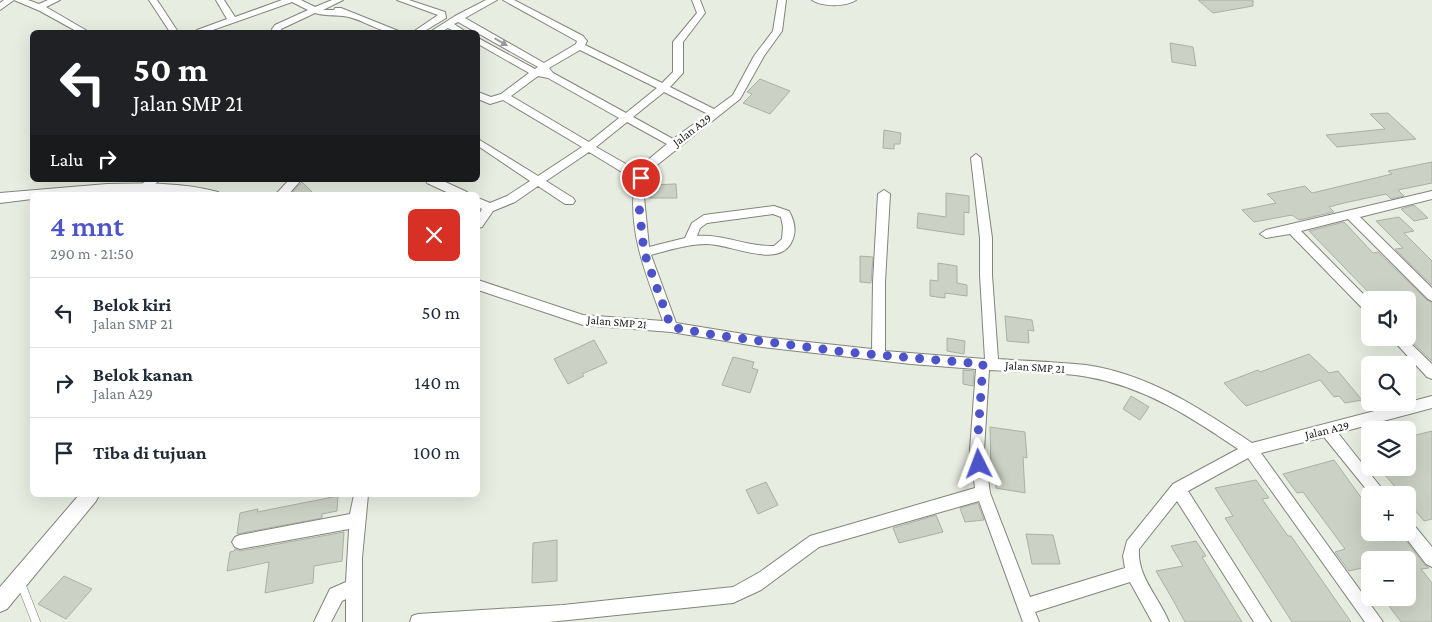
<!DOCTYPE html>
<html lang="id">
<meta charset="utf-8">
<style>
body{margin:0;font-family:"Crimson Pro",serif;background:#f2f2f3;color:#1f2937;height:100vh;display:flex;flex-direction:column;font-size:19px;white-space:nowrap}
*{box-sizing:border-box;margin:0}
p{font-size:16px;color:#747a83}
.icon{flex:none;width:28px;height:28px;fill:none;stroke:currentColor;stroke-width:2;stroke-linecap:round;stroke-linejoin:round}
.map{position:relative;flex:1;overflow:hidden}
.panel{position:absolute;left:30px;top:192px;width:450px;height:305px;display:flex;flex-direction:column;background:#fff;border-radius:8px;box-shadow:0 5px 20px #0002}
.panel>*{flex:none}
.guide{position:absolute;left:30px;top:30px;width:450px;height:152px;border-radius:8px;box-shadow:0 5px 20px #0002;background:#202124;color:#fff;overflow:hidden}
.fabs{position:absolute;left:1361px;top:291px;display:grid;gap:10px}
.fabs a{display:grid;place-items:center;width:55px;height:55px;border-radius:8px;background:#fff;box-shadow:0 5px 20px #0002;font-size:25px}
.pin{position:absolute;display:grid;place-items:center;width:42px;height:42px;color:#fff;margin:-21px;border:2px solid #fff;border-radius:50%;box-shadow:0 1px 5px #0007}
.me{position:absolute;width:55px;margin:-28px;rotate:357deg;stroke-linejoin:round;filter:drop-shadow(0 0 4px #0008)}
.turn{display:flex;align-items:center;gap:18px;height:105px;padding:0 20px;font-size:22px}
.turn .icon{width:65px;height:65px;stroke-width:2.5}
.turn b{display:block;font-size:35px;line-height:42px}
.then{display:flex;align-items:center;height:48px;padding:0 20px;background:#0003;gap:10px;font-size:19px}
.round{display:grid;place-items:center;flex:none;width:52px;height:52px;border-radius:8px;background:#f2f2f3}
.head{display:flex;align-items:center;justify-content:space-between;height:85px;padding:0 20px}
h1{font-size:30px;font-weight:600;line-height:38px;color:#4d54ca}
ul{padding:0;list-style:none}
li{display:flex;align-items:center;gap:15px;height:70px;padding:0 20px;border-top:1px solid #e0e1e3}
li div{flex:1}
li b{display:block;font-size:19px}
li em{font-style:normal}
.map>svg:first-child{display:block}
</style>
<div class="map">
<svg width="1432" height="622" viewBox="0 0 1432 622">
<rect width="100%" height="100%" fill="#e8ede1"/>
<g fill="#ccd1c5" stroke="#abb0a4">
<polygon points="1198,0 1253,0 1253,6 1213,13"/>
<polygon points="1170,43 1193,47 1196,66 1172,62"/>
<polygon points="760,79 790,91 770,114 743,103 752,94 747,92"/>
<polygon points="1388,113 1416,139 1337,147 1326,135 1385,129 1370,114"/>
<polygon points="884,130 901,133 900,144 894,144 894,149 883,148"/>
<polygon points="1432,162 1432,183 1398,190 1404,196 1391,199 1386,194 1344,203 1329,207 1334,212 1299,220 1292,215 1254,222 1242,210 1276,203 1267,194 1305,186 1312,193 1392,174 1388,171"/>
<polygon points="302,182 315,195 290,195"/>
<polygon points="676,184 677,198 649,198 649,185"/>
<polygon points="946,193 969,196 969,213 964,212 964,235 917,228 918,213 946,217"/>
<polygon points="1414,205 1428,218 1414,221 1401,209"/>
<polygon points="1399,217 1414,231 1404,233 1432,261 1432,285 1395,249 1403,248 1376,221"/>
<polygon points="1344,222 1373,253 1378,252 1427,300 1432,303 1432,361 1408,338 1408,296 1376,300 1309,231"/>
<polygon points="860,256 873,257 871,283 860,282"/>
<polygon points="938,263 957,266 957,283 967,285 967,296 945,293 945,298 930,296 930,280 938,281"/>
<polygon points="1005,316 1032,320 1034,331 1028,330 1029,343 1007,341"/>
<polygon points="947,338 965,341 964,354 947,351"/>
<polygon points="594,340 607,363 582,374 584,376 568,384 554,359"/>
<polygon points="1309,354 1329,373 1338,371 1362,400 1345,403 1339,396 1334,397 1320,380 1246,406 1224,383 1258,370 1260,372"/>
<polygon points="733,357 754,362 752,368 758,370 750,393 722,385"/>
<polygon points="963,370 974,371 973,386 963,384"/>
<polygon points="1131,396 1149,407 1140,420 1123,409"/>
<polygon points="990,427 1025,432 1027,458 1023,457 1025,493 996,488 995,471 991,471"/>
<polygon points="1432,431 1432,519 1424,521 1408,502 1408,495 1402,495 1379,468 1408,468 1408,437"/>
<polygon points="1334,460 1370,510 1370,532 1387,532 1393,541 1405,539 1425,565 1429,568 1421,569 1432,583 1432,622 1401,622 1383,598 1408,598 1408,560 1370,560 1370,579 1362,568 1349,571 1335,552 1345,549 1303,492 1297,493 1283,474"/>
<polygon points="1256,480 1269,498 1262,499 1288,536 1291,536 1351,622 1292,622 1225,518 1233,516 1215,488"/>
<polygon points="766,482 778,505 758,514 746,490"/>
<polygon points="338,496 337,511 322,514 322,518 237,534 240,513 258,509 257,512"/>
<polygon points="978,503 984,520 965,522 960,508"/>
<polygon points="936,515 943,532 899,543 893,528"/>
<polygon points="344,532 342,561 314,566 313,583 265,593 269,562 227,571 230,552 234,551 235,549 240,551"/>
<polygon points="1026,534 1053,535 1060,564 1032,564"/>
<polygon points="557,540 557,581 532,583 533,543"/>
<polygon points="1196,541 1206,556 1202,557 1242,622 1185,622 1173,600 1156,571 1183,566 1171,546"/>
<polygon points="64,576 92,589 66,619 38,604"/>
</g>
<g fill="none" stroke-linecap="round" stroke-linejoin="round">
<g stroke="#81857a" stroke-width="9">
<polyline id="service" points="20,581 36,622"/>
</g>
<g stroke="#81857a" stroke-width="2">
<g id="minor">
<polygon points="4,0 28,0 39,4 48,0 60,0 46,7 89,32 78,32 40,11 14,0 0,10 0,3"/>
<polygon points="149,0 157,0 178,32 170,32"/>
<path d="M 216,0 L 224,0 L 235,17 L 282,0 L 301,0 L 315,7 L 332,0 L 343,0 L 323,10 L 334,10 L 335,8 L 341,8 L 401,32 C 380,35 363,18 343,16 C 334,15 325,16 315,13 L 281,29 L 281,32 L 273,32 L 272,29 L 275,25 L 308,10 L 292,2 L 207,32 L 196,32 L 197,30 L 227,19 Z"/>
<polygon points="397,0 409,0 445,12 446,18 423,32 413,32 438,15"/>
<path d="M 486,0 L 497,0 L 465,18 L 544,63 L 576,44 L 577,41 L 503,0 L 514,0 L 583,36 L 587,41 L 585,45 L 662,83 L 673,72 L 673,42 L 697,13 L 692,0 L 700,0 L 705,13 L 683,42 L 683,73 L 670,87 L 714,109 L 733,95 L 754,56 L 773,31 L 778,0 L 786,0 L 782,31 L 764,56 L 740,99 L 657,165 L 646,179 L 644,197 L 649,247 L 685,238 L 692,223 L 704,215 L 774,206 L 789,211 C 794,220 797,231 792,241 C 779,270 731,244 707,244 C 688,244 669,250 651,255 L 676,323 L 762,337 L 872,349 L 873,282 L 878,194 L 884,190 L 890,194 L 885,282 L 885,351 L 985,359 L 980,275 L 980,238 L 971,158 L 976,154 L 981,158 L 992,238 L 992,275 L 998,359 C 1027,361 1057,362 1086,365 C 1149,374 1201,409 1252,443 L 1432,396 L 1432,408 L 1338,433 L 1387,495 L 1371,495 L 1324,437 L 1261,453 L 1383,622 L 1365,622 L 1248,458 L 1188,491 L 1271,622 L 1254,622 L 1177,501 L 1139,549 C 1137,577 1159,597 1169,622 L 1152,622 L 1130,582 L 1035,612 L 1039,622 L 1023,622 L 979,501 L 819,547 L 761,590 L 733,603 L 549,622 L 410,622 L 412,616 L 418,614 L 563,605 L 733,587 L 760,572 L 810,536 L 975,488 L 970,450 L 976,369 L 911,364 L 762,347 L 671,332 L 583,325 L 478,290 L 478,280 L 583,315 L 663,321 C 646,274 627,231 635,180 L 589,152 L 546,181 L 573,198 L 575,201 L 573,204 L 565,204 L 538,186 L 515,202 L 493,211 L 482,227 L 478,228 L 478,216 L 482,209 L 478,207 L 478,198 L 490,203 L 507,196 L 530,181 L 478,146 L 478,139 L 538,176 L 582,147 L 503,100 L 490,104 L 478,99 L 478,92 L 491,97 L 501,94 L 529,73 L 478,44 L 478,38 L 535,69 L 538,67 L 458,22 L 454,24 L 466,32 L 456,32 L 448,28 L 441,32 L 430,32 L 455,16 ZM 580,50 L 657,88 L 626,113 L 553,73 L 549,68 ZM 538,76 L 548,78 L 619,118 L 589,142 L 511,96 ZM 664,92 L 708,114 L 673,139 L 633,117 ZM 627,122 L 667,144 L 649,159 L 640,172 L 596,147 ZM 773,214 L 781,217 L 783,227 L 782,239 L 774,246 C 747,247 724,234 697,236 L 700,228 L 707,223 ZM 989,370 C 1022,372 1056,371 1088,377 C 1145,387 1191,417 1238,449 L 1173,484 L 1127,541 L 1123,556 L 1125,568 L 1030,597 L 990,493 L 984,450 Z"/>
<path d="M 812,0 L 856,0 C 846,7 822,7 812,0 Z"/>
<polygon points="147,180 160,180 145,192 137,192 136,189"/>
<polygon points="289,180 301,180 288,195 275,195"/>
<polygon points="426,180 441,180 467,192 469,195 453,195 427,183"/>
<polygon points="1432,191 1432,199 1360,217 1432,288 1432,301 1428,299 1348,219 1301,231 1370,301 1370,314 1366,312 1290,234 1266,238 1260,234 1266,230"/>
<polygon points="1391,338 1405,338 1432,364 1432,379 1427,377"/>
<polygon points="354,495 368,495 362,558 362,622 346,622 346,599 342,601 331,622 314,622 330,589 346,582 349,529 240,549 235,547 232,542 235,537 240,535 350,514"/>
<polygon points="1408,522 1413,524 1432,547 1432,567 1426,564 1403,534 1402,532 1408,532"/>
</g>
</g>
<g stroke="#81857a" stroke-width="2">
<g id="tertiary">
<path d="M 107,184 C 143,183 182,182 218,192 L 220,195 L 134,193 L 32,195 L 32,199 L 0,203 L 0,193 Z"/>
<polygon points="79,495 99,495 96,501 7,609 0,612 0,587"/>
</g>
</g>
<use href="#service" stroke="#fff" stroke-width="8"/>
<use href="#minor" fill="#fff" fill-rule="evenodd"/>
<use href="#tertiary" fill="#fff" fill-rule="evenodd"/>
</g>
<defs><path id="oneway-solid" d="M-6-.8H1V-3.2L6.5 0L1 3.2V.8H-6Z" transform="scale(1.25)"/></defs>
<use fill="#989897" href="#oneway-solid" transform="translate(501 42) rotate(30)"/>
<g fill="none" stroke-linecap="round" stroke-linejoin="round">
<polyline stroke="#4d54ca" stroke-width="9" stroke-dasharray="0 16.2" points="641,178 638,197 644,252 671,327 715,335 845,352 983,364 977,450 979,464"/>
</g>
<g text-anchor="middle" stroke-width="5" stroke-linejoin="round" paint-order="stroke">
<g font-size="12" fill="#191b17" stroke="#fff">
<text transform="translate(692 130) rotate(-37)" y="4">Jalan A29</text>
<text transform="translate(617 322) rotate(5)" y="4">Jalan SMP 21</text>
<text transform="translate(1035 367) rotate(4)" y="4">Jalan SMP 21</text>
<text transform="translate(1327 430) rotate(-13)" y="4">Jalan A29</text>
</g>
</g>
</svg>
<div class="fabs">
<a><svg class="icon" aria-label="sound" viewBox="0 0 24 24"><path d="M4 9h4l5-4v14l-5-4H4zM17 9q2 3 0 6"/></svg></a>
<a><svg class="icon" aria-label="search" viewBox="0 0 24 24"><circle cx="10" cy="10" r="6"/><path d="M15 15l6 6"/></svg></a>
<a><svg class="icon" aria-label="layers" viewBox="0 0 24 24"><path d="M12 4l9 5-9 5-9-5zM3 14l9 5 9-5"/></svg></a>
<a>+</a>
<a>−</a>
</div>
<div class="pin" style="left:641px;top:178px;background:#d93025"><svg class="icon" aria-label="arrive" viewBox="0 0 24 24"><path d="M6 21V4h12l-3 4 3 4H6"/></svg></div>
<svg class="me" style="left:979px;top:464px" viewBox="-20 -20 40 40"><path d="M0-17L14 15 0 8-14 15z" fill="#4d54ca" stroke="#fff" stroke-width="4"/></svg>
<div class="guide">
<div class="turn"><svg class="icon" aria-label="left" viewBox="0 0 24 24"><path d="M17 20v-9H6M10 6l-5 5 5 5"/></svg><div><b>50 m</b>Jalan SMP 21</div></div>
<div class="then">Lalu<svg class="icon" aria-label="right" viewBox="0 0 24 24"><path d="M7 20v-9h11M14 6l5 5-5 5"/></svg></div>
</div>
<section class="panel">
<div class="head"><div><h1>4 mnt</h1><p>290 m · 21:50</p></div><a class="round" style="background:#d93025;color:#fff"><svg class="icon" aria-label="close" viewBox="0 0 24 24"><path d="M6 6l12 12M18 6L6 18"/></svg></a></div>
<ul>
<li><svg class="icon" aria-label="left" viewBox="0 0 24 24"><path d="M17 20v-9H6M10 6l-5 5 5 5"/></svg><div><b>Belok kiri</b><p>Jalan SMP 21</p></div><em>50 m</em></li>
<li><svg class="icon" aria-label="right" viewBox="0 0 24 24"><path d="M7 20v-9h11M14 6l5 5-5 5"/></svg><div><b>Belok kanan</b><p>Jalan A29</p></div><em>140 m</em></li>
<li><svg class="icon" aria-label="arrive" viewBox="0 0 24 24"><path d="M6 21V4h12l-3 4 3 4H6"/></svg><div><b>Tiba di tujuan</b></div><em>100 m</em></li>
</ul>
</section>
</div>
